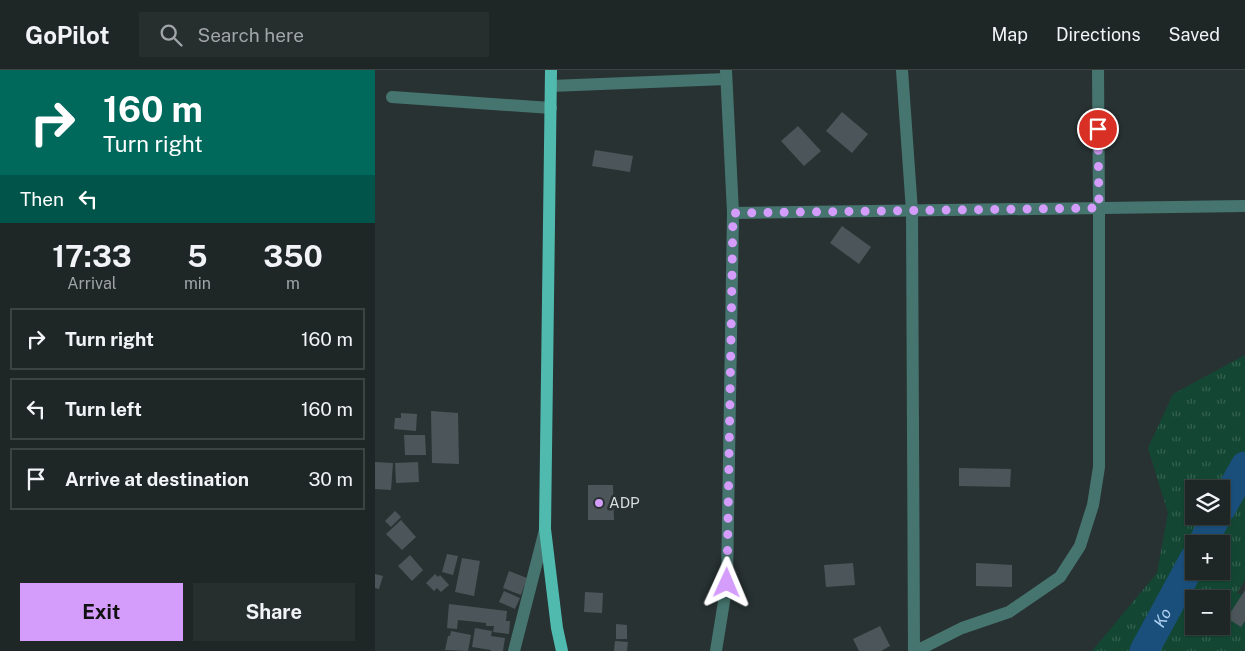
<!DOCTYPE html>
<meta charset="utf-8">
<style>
body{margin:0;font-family:"Public Sans",sans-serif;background:#262e2e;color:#f1f3f6;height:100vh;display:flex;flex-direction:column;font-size:19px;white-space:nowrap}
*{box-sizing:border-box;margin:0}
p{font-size:16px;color:#a1a5a7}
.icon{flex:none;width:28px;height:28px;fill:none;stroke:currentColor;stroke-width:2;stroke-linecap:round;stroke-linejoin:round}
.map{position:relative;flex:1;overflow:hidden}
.panel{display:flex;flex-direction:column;background:#1e2626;width:375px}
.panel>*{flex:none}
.top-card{background:#00695c;color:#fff;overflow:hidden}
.tools{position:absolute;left:810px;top:410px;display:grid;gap:10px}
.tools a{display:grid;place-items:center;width:45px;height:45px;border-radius:0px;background:#1e2626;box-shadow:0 1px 4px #0004,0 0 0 1px #3c4343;font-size:25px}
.pin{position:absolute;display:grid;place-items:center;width:42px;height:42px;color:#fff;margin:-21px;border:2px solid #fff;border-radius:50%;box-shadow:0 1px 5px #0007}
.me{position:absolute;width:55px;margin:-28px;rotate:1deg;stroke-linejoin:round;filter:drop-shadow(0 0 4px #0008)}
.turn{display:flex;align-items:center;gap:18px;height:105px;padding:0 20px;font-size:22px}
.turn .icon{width:65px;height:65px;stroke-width:2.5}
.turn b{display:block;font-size:35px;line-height:42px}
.then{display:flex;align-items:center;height:48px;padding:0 20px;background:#0003;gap:10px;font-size:19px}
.eta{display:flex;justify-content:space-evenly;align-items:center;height:85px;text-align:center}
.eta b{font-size:30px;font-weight:700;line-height:35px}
.cta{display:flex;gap:10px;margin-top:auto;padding:10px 20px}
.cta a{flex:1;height:58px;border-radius:0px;background:#d49cfb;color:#111;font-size:20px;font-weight:700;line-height:58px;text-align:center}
.cta a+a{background:#262e2e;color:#f1f3f6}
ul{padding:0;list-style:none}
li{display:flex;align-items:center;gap:15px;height:62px;margin:0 10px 8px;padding:0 10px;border:2px solid #3c4343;border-radius:0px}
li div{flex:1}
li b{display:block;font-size:19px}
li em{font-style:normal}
header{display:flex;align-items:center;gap:30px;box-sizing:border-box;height:70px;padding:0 25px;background:#1e2626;border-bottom:1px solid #3c4343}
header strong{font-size:24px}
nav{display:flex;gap:28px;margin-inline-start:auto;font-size:18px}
.search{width:350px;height:45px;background:#262e2e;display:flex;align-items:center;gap:12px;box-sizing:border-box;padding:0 18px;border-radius:0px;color:#a1a5a7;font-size:19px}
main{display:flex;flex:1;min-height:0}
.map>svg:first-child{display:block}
</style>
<header>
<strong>GoPilot</strong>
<div class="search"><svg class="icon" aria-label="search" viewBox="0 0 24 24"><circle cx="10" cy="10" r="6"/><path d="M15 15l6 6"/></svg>Search here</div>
<nav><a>Map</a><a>Directions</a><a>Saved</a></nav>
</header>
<main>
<section class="panel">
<div class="top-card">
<div class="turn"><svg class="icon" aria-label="right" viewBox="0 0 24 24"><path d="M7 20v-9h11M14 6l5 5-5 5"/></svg><div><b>160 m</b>Turn right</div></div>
<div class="then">Then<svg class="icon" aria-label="left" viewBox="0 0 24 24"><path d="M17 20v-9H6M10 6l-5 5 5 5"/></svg></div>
</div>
<div class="eta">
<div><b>17:33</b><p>Arrival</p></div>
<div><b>5</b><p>min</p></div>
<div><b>350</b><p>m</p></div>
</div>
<ul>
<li><svg class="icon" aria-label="right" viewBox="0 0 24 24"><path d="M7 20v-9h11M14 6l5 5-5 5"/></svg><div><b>Turn right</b></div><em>160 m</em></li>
<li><svg class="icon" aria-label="left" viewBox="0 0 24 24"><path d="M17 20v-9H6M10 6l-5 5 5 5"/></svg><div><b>Turn left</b></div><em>160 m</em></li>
<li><svg class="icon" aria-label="arrive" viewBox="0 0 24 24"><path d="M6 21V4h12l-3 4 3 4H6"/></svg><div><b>Arrive at destination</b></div><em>30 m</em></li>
</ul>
<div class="cta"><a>Exit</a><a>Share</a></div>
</section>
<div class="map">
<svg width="870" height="581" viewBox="0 0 870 581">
<defs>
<pattern id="grass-tufts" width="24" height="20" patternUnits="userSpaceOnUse" patternTransform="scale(1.25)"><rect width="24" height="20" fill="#134734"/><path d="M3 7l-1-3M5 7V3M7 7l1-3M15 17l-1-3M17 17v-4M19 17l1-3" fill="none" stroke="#356151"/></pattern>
</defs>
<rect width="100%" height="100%" fill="#283233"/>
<path fill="url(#grass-tufts)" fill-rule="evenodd" d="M 870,285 L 870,510 L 862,523 L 870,525 L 870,581 L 717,581 L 782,503 L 793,443 L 773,378 L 798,324 ZM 819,419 L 846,419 L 846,446 L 819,446 ZM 819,474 L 846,474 L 846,501 L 819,501 ZM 819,529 L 846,529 L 846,556 L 819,556 Z"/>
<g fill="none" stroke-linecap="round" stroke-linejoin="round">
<g stroke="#1a4f7c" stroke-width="29">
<polyline points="846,439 870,396"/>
<polyline points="827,474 842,446"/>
<path id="s1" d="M 769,581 L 819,489"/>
</g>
</g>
<g fill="#4c5559">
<polygon points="467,42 493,64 477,83 451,61"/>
<polygon points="423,56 446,81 429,96 406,71"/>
<polygon points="220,80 258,86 255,102 217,96"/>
<polygon points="467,156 496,177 484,194 455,173"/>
<polygon points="56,341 83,343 84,394 57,393"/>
<polygon points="26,343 42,344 41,361 19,359 20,348 26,348"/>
<polygon points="29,365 50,365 51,385 30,385"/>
<polygon points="0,392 18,393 16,420 0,419"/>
<polygon points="43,392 44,412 21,413 20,393"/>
<polygon points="584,398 636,399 635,417 584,416"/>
<polygon points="213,415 238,415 239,450 213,450"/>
<polygon points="20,441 26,447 16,457 10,451"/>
<polygon points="26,450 41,467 27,480 11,464"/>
<polygon points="72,484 83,486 78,505 67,502"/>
<polygon points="35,485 48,500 37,511 23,496"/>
<polygon points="87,488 105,491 99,526 80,522"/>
<polygon points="478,493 480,515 451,517 449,495"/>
<polygon points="601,493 637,495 637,517 601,516"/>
<polygon points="134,501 152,508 146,525 128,518"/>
<polygon points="0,504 8,506 4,519 0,518"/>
<polygon points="60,504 63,507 65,505 74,515 66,522 62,518 59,521 51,513"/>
<polygon points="870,520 870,551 866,557 852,548"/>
<polygon points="129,521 145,528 140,539 124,532"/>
<polygon points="210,522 228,523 227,543 209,542"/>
<polygon points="74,534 132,541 131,551 135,551 134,564 118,562 119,556 111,556 111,553 83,550 82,559 72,558"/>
<polygon points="241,554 252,555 252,569 241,569"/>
<polygon points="505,556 515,576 506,581 484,581 478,569"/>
<polygon points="100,558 117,561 116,566 130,568 128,581 116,581 116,580 97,577"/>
<polygon points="76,561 96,565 93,581 70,580 73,566 75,566"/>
<polygon points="240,571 253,572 252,581 239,581"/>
</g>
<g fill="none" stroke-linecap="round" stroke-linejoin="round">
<g stroke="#46756f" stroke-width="12">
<polyline points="527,0 537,141 539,581"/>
<polyline points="176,16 351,9"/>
<polyline points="17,27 176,38"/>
<polyline points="358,143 870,136"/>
<polyline points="139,581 170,460"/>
<polyline points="341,581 352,513 358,143 351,0"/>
<polyline points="541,581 587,558 634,542 685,507 705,476 718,435 724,397 724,138 723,0"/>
</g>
<polyline stroke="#50baaf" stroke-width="12" points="176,0 170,459 182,558 187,581"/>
</g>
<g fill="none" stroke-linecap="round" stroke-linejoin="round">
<polyline stroke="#d49cfb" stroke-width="9" stroke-dasharray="0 16.2" points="352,513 358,143 724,138 723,59"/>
</g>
<circle fill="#d49cfb" stroke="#283233" stroke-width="2" cx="224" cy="433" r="5"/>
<g text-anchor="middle" stroke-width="5" stroke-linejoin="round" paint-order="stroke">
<g font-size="15" fill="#d8dedf" stroke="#283233" text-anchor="start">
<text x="234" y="438">ADP</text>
</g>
<g font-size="16" font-style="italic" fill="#aed0f1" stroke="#283233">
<text dy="6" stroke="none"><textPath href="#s1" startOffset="38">Ko</textPath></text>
</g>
</g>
</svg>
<div class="tools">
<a><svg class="icon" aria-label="layers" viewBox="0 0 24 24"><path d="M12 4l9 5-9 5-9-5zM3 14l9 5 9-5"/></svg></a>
<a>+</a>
<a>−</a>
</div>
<div class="pin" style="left:723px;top:59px;background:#d93025"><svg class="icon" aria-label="arrive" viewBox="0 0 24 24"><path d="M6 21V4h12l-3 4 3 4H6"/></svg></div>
<svg class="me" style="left:352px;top:513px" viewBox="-20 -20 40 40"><path d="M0-17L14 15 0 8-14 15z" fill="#d49cfb" stroke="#fff" stroke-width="4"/></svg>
</div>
</main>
